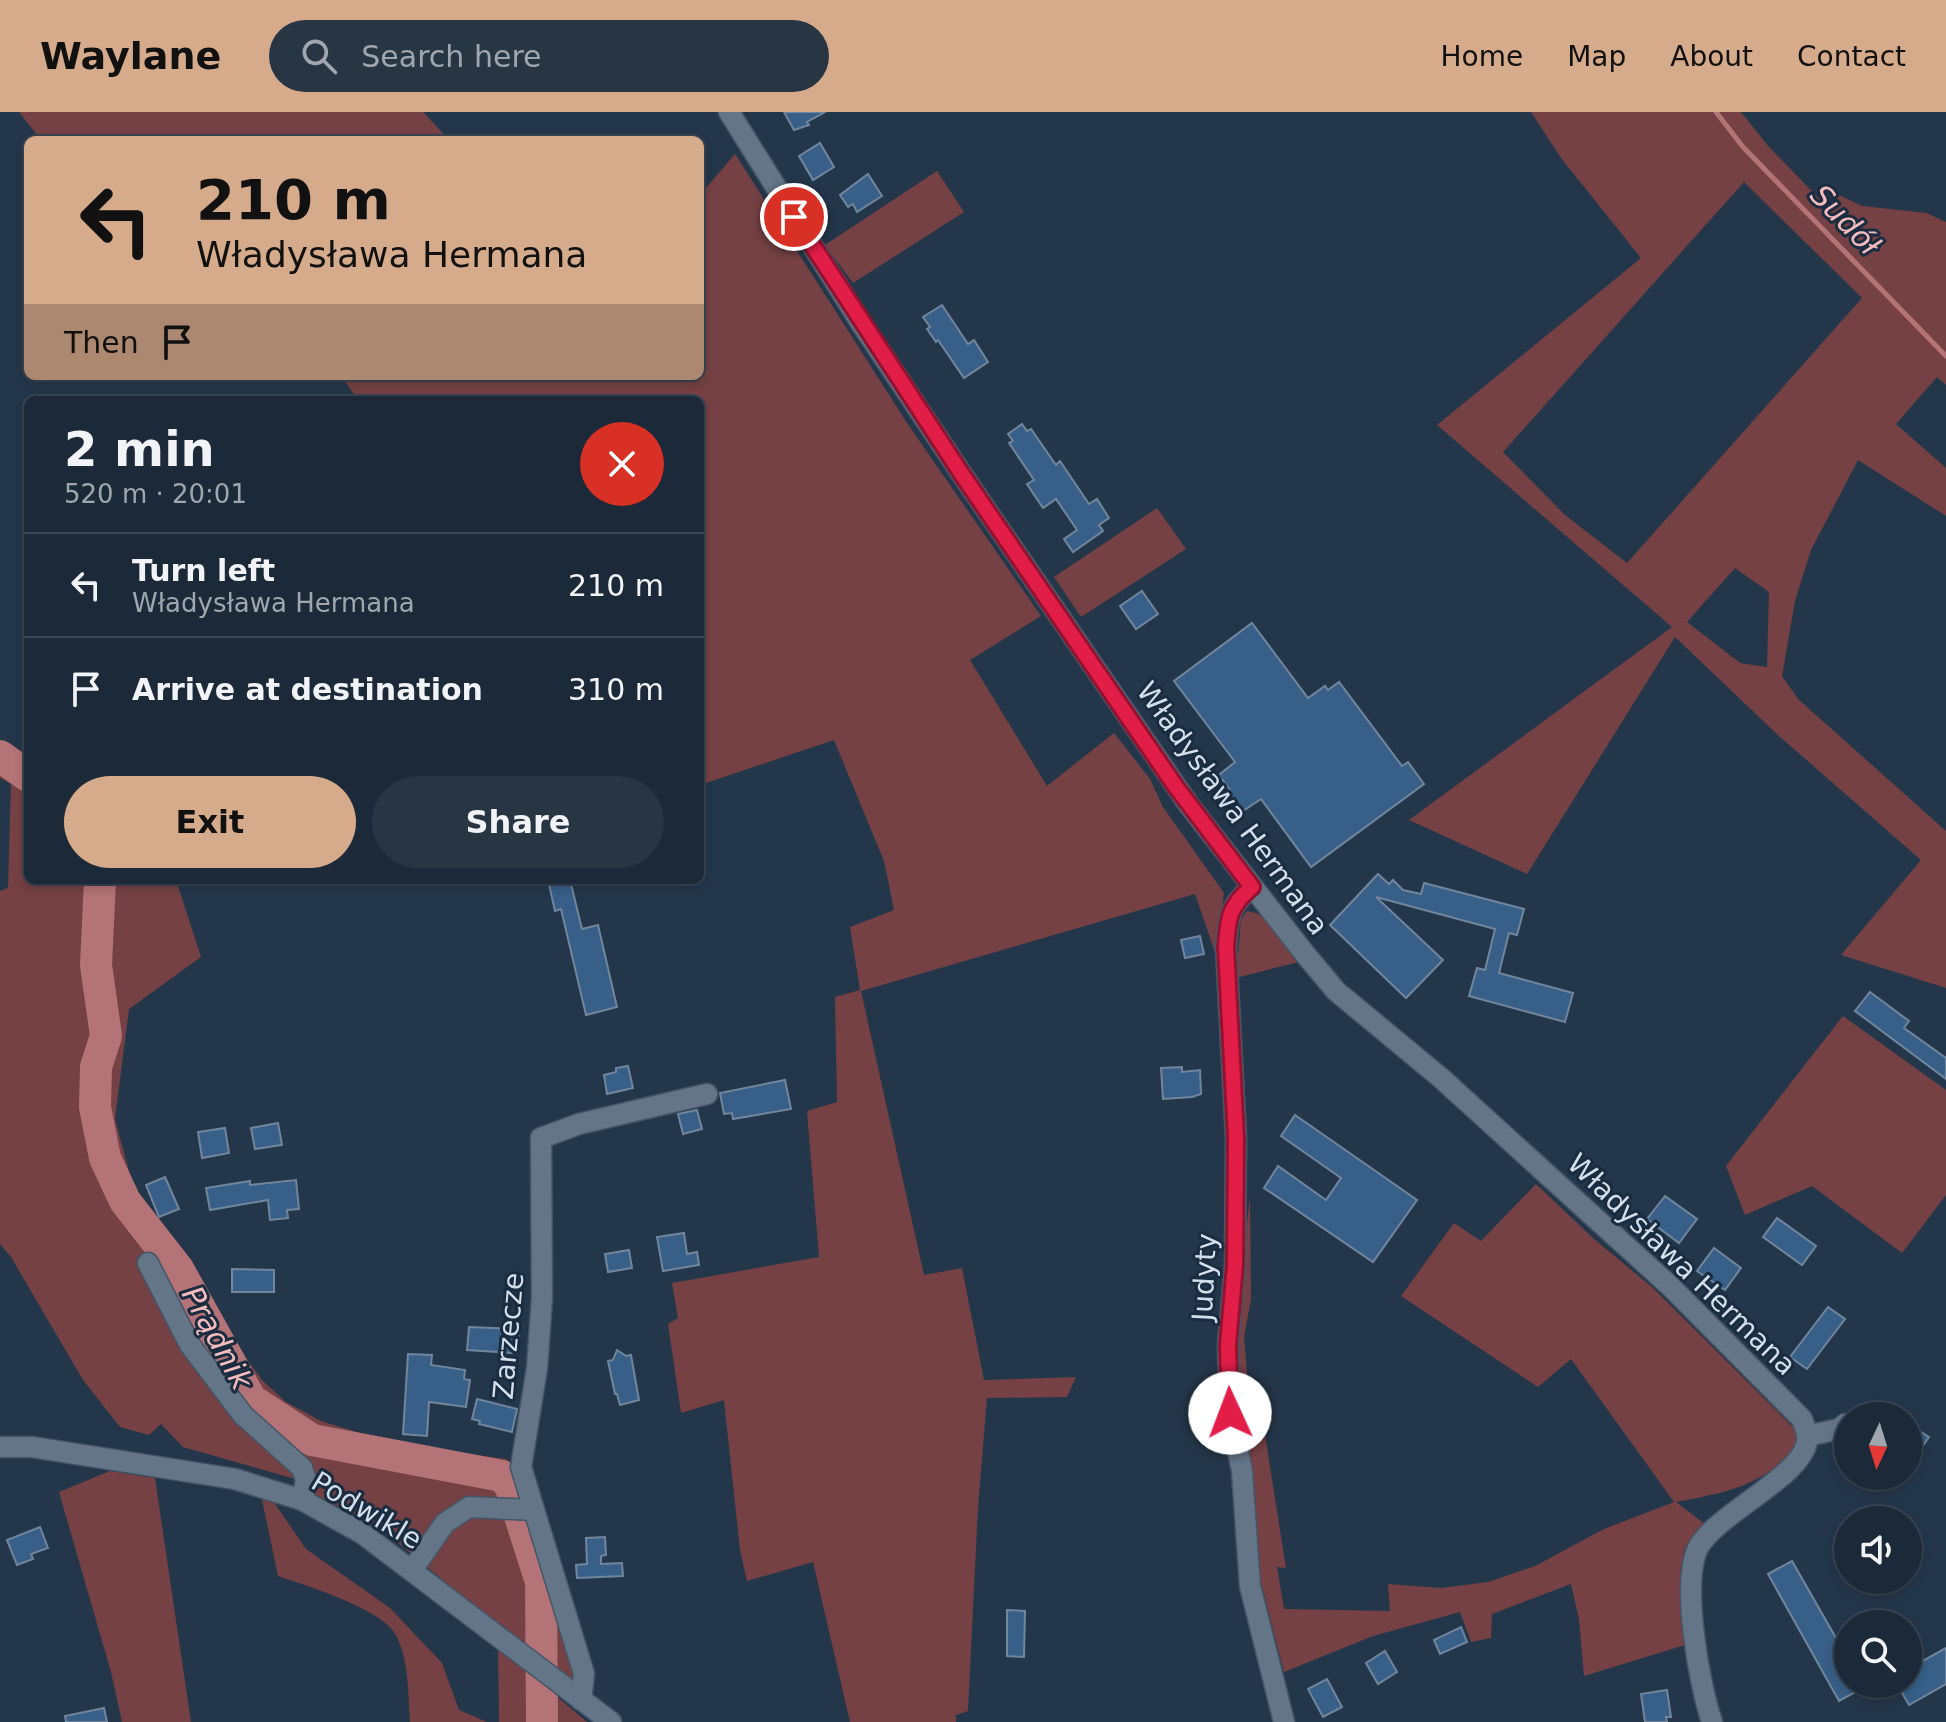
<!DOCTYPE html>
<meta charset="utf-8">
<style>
body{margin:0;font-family:"DejaVu Sans",sans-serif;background:#283543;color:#f1f3f6;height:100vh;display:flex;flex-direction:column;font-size:30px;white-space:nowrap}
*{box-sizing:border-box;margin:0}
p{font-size:26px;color:#a0a6ae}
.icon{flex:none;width:44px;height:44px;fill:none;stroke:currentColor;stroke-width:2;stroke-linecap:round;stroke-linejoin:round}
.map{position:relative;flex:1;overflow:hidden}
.panel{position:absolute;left:24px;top:284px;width:680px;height:488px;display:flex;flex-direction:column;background:#1b2938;border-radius:12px;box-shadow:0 4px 12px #0003,0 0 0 2px #394553}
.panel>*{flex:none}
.guide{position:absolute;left:24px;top:24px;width:680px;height:244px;border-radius:12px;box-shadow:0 4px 12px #0003,0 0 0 2px #394553;background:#d6ab8b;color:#111;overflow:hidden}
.needle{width:52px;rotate:184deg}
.controls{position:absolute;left:1834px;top:1290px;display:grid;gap:16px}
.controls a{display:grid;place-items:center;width:88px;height:88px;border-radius:50%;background:#1b2938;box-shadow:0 4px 12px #0003,0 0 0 2px #394553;font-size:40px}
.pin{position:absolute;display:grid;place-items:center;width:68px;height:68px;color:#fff;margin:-34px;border:4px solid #fff;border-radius:50%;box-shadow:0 2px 8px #0007}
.me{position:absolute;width:88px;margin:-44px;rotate:358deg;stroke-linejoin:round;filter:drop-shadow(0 0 6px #0008)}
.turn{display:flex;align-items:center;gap:28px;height:168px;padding:0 40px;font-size:36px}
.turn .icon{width:104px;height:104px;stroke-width:2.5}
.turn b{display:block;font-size:56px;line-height:68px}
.then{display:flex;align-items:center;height:76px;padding:0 40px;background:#0003;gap:16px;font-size:30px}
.round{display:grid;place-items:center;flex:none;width:84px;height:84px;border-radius:42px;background:#283543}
.overview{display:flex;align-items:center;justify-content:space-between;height:136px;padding:0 40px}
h1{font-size:48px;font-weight:600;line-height:60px}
.cta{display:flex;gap:16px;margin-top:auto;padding:16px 40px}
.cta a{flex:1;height:92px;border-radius:48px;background:#d6ab8b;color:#111;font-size:32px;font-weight:600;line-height:92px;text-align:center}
.cta a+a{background:#283543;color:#f1f3f6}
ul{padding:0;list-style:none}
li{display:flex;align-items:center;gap:24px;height:104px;padding:0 40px;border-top:2px solid #394553}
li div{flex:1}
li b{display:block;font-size:30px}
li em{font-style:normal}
header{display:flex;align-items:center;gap:48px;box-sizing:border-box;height:112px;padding:0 40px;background:#d6ab8b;color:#111}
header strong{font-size:38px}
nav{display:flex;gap:44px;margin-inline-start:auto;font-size:28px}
.search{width:560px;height:72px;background:#283543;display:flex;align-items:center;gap:20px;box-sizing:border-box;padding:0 28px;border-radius:44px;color:#a0a6ae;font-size:30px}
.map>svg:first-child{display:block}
</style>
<header>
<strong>Waylane</strong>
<div class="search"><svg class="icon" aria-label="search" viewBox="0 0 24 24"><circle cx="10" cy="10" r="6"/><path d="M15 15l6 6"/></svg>Search here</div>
<nav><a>Home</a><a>Map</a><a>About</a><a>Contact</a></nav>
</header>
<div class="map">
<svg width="1946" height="1610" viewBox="0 0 1946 1610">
<rect width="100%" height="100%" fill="#24374a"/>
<g fill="#754144" fill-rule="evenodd">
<polygon points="19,0 423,0 449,28 41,28"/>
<path d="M 1531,0 L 1741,0 L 1769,35 L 1831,99 L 1837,82 L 1862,94 L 1927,101 L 1946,110 L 1946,273 L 1937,265 L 1896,312 L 1946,356 L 1946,404 L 1858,348 L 1811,438 L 1795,489 L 1782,564 L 1798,587 L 1946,719 L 1946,876 L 1841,843 L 1921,748 L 1779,624 L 1675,525 L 1527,762 L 1409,708 L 1672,515 L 1437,313 L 1641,146 L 1561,46 ZM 1744,70 L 1862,186 L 1627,451 L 1565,403 L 1503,340 ZM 1735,456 L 1769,480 L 1767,555 L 1740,551 L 1687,510 Z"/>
<polygon points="735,42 909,314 1041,504 970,548 1047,674 1114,621 1150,667 1163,695 1224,781 1215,840 1195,782 861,879 924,1163 962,1156 984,1268 1076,1265 1067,1285 987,1286 978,1395 968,1599 956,1603 956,1610 850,1610 813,1450 747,1469 740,1438 724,1288 681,1301 668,1212 678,1206 672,1171 819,1145 807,999 837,990 835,885 860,878 850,815 894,798 884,749 834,628 700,673 700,288 358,288 341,264 700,264 700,83"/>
<polygon points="937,59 964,100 853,171 825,133"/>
<polygon points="1157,396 1186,437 1081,505 1054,465"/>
<polygon points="0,635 17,649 28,654 28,768 176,768 201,845 129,897 115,1007 135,1082 170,1135 140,1154 293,1353 299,1368 183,1335 161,1312 149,1323 120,1315 83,1268 11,1145 0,1132 0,779 8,776 11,672 0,666"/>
<path d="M 1247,799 C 1275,803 1287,828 1302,849 L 1236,866 L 1241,808 Z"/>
<polygon points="1843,904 1946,978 1946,1083 1902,1141 1812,1074 1745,1103 1726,1054"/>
<path d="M 1536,1072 L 1594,1127 L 1652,1175 L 1797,1319 L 1797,1339 C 1755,1375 1729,1380 1676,1390 L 1706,1413 L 1684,1439 L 1682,1467 L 1685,1533 L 1584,1564 L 1579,1507 L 1571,1472 L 1492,1502 L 1491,1526 L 1471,1530 L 1460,1500 L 1373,1524 L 1284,1560 L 1257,1455 L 1234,1228 L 1250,1085 L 1251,1187 L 1244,1225 L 1247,1261 L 1265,1323 L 1286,1456 L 1277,1455 L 1284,1497 L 1390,1499 L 1388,1472 L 1441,1476 L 1488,1470 L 1535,1454 L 1604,1417 L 1674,1390 L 1571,1247 L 1538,1275 L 1401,1184 L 1454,1111 L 1481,1129 Z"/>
<polygon points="180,1149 207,1194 263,1269 286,1290 321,1309 392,1331 506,1347 517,1356 577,1560 573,1569 518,1530 375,1412 311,1381 309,1353 304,1342 245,1290 209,1246 169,1182 170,1157"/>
<polygon points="110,1359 155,1366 191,1610 122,1610 111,1560 59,1380"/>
<path d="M 261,1383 L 271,1386 L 306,1437 L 390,1496 L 442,1551 L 459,1598 L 487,1610 L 410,1610 C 408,1582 409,1551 397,1525 C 385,1497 306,1474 278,1464 Z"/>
<polygon points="498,1535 587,1610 499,1610"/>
</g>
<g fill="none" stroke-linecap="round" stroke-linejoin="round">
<polyline stroke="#b47477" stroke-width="5" points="1716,0 1743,35 1946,244"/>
<g stroke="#b47477" stroke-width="32">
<polyline points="0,644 28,664"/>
<polyline points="100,768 96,853 106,924 96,955 95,995 105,1046 125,1089 178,1157 251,1288 312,1328 502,1364 510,1373 541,1470 542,1610"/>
</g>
</g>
<g fill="#385f88" stroke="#71869d" stroke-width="2">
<polygon points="784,0 825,0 807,10 809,13 794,18"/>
<polygon points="820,31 834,55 813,68 799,44"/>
<polygon points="868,62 882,84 857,100 853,92 848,95 840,83"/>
<polygon points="942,193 968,232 974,228 988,250 964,266 938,228 936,230 927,217 930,215 923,205"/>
<polygon points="1022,312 1027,319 1031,317 1056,353 1060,349 1089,392 1097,387 1109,406 1099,413 1103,419 1073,440 1064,427 1077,418 1056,387 1043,396 1027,372 1034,368 1009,331 1013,329 1008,322"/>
<polygon points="1142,479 1158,502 1136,517 1120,494"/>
<polygon points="1252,511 1308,586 1325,574 1328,578 1339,570 1402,654 1408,650 1424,672 1311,755 1261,687 1243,699 1224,684 1230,678 1219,663 1235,650 1174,569"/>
<polygon points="1378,762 1389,772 1393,768 1403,778 1421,782 1424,771 1524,797 1517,823 1509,821 1499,861 1573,881 1565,910 1469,884 1477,856 1485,858 1495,817 1376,785 1443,848 1406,886 1330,813"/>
<polygon points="548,768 570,768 582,817 598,813 617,895 586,903 561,797 555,799"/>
<polygon points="1200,824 1204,842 1185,846 1181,828"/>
<polygon points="1870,880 1909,909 1904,916 1946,946 1946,967 1855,899"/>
<polygon points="628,954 633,976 607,982 604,963 616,960 616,956"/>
<polygon points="1182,955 1182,960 1200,958 1201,982 1192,985 1163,987 1161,956"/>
<polygon points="785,968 791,997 733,1007 732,1001 724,1002 720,981"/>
<polygon points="697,998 702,1017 683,1022 678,1002"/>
<polygon points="1295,1003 1417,1088 1373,1150 1264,1076 1278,1054 1326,1088 1341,1066 1281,1024"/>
<polygon points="278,1011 282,1033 255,1037 251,1016"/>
<polygon points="225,1016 229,1041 202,1046 198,1020"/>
<polygon points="165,1065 179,1097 159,1105 146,1073"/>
<polygon points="296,1068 299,1097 287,1098 288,1106 270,1108 268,1088 210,1098 206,1076 250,1069 250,1073"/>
<polygon points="1665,1084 1697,1107 1679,1131 1647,1107"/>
<polygon points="1777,1106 1816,1134 1802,1153 1763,1125"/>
<polygon points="684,1121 687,1142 697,1140 699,1153 663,1159 657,1125"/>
<polygon points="1714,1136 1741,1156 1725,1178 1697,1159"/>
<polygon points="629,1138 632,1156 608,1160 605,1142"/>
<polygon points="232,1157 274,1158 274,1180 232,1180"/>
<polygon points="1828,1195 1845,1207 1807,1257 1790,1245"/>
<polygon points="469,1215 514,1217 514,1219 519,1220 517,1239 512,1238 512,1241 467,1238"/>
<polygon points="617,1238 626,1244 631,1243 639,1288 620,1293 617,1282 615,1282 608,1249 613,1248"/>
<polygon points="408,1242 432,1243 431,1253 465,1258 464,1267 470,1268 466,1295 429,1290 427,1324 403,1322"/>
<polygon points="477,1287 517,1297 512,1320 479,1312 480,1309 472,1307"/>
<polygon points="1918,1318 1929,1325 1908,1355 1908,1332"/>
<polygon points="40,1415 48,1436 31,1442 33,1447 17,1453 7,1428"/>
<polygon points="605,1425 606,1443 601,1444 601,1452 622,1451 623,1464 577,1466 576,1453 587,1452 586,1426"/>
<polygon points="1792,1449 1848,1547 1848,1572 1870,1572 1839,1589 1768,1462"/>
<polygon points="1007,1498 1025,1499 1024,1545 1007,1544"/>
<polygon points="1461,1515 1467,1530 1440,1542 1434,1528"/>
<polygon points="1946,1536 1946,1572 1909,1593 1897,1572 1908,1572 1908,1557"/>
<polygon points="1385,1539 1397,1560 1378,1572 1366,1551"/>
<polygon points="1327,1567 1342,1595 1323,1605 1308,1577"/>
<polygon points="1667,1578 1671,1605 1666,1605 1667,1610 1645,1610 1641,1582"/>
<polygon points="104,1596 107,1610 66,1610 65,1604"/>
</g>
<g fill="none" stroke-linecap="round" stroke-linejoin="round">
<g stroke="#445567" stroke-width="23">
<g id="minor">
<path d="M 729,0 L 859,208 L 961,361 L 1189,693 L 1305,842 L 1336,879 L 1441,966 L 1670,1174 L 1802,1307 C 1804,1313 1807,1319 1807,1325 C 1810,1361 1716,1401 1698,1436 C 1681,1471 1699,1572 1712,1610"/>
<path d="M 1252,775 C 1229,794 1228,806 1226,835 L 1236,1026 L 1235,1153 L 1228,1233 L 1230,1301 L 1242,1359 L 1250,1474 L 1284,1610"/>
<polyline points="148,1151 190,1233 243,1303 302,1356 306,1368 302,1388"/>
<polyline points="1807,1324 1839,1317 1845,1312"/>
<polyline points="0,1335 32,1335 235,1367 302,1388 363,1422 611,1610"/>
<polyline points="412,1458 445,1411 469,1395 534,1398"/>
<polyline points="581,1588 584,1562 521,1355 537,1256 542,1186 541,1026 579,1012 707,982"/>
</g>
</g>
<use href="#minor" stroke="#647588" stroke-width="20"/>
</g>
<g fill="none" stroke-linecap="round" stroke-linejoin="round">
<g stroke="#92132f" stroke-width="20">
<path id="route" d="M 794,105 L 961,361 L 1176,675 L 1252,775 C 1229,794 1228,806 1226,835 L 1236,1026 L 1235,1153 L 1228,1233 L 1230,1301"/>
</g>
<use href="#route" stroke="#e11d48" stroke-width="14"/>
</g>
<g text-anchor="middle" stroke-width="6" stroke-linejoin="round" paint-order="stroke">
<g font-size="28" fill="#d3dfeb" stroke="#1a2c40">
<text transform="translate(1233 696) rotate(54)" y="10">Władysława Hermana</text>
<text transform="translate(1682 1152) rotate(44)" y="10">Władysława Hermana</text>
<text transform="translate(1204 1165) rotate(-87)" y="10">Judyty</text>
<text transform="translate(508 1224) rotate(-85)" y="10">Zarzecze</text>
<text transform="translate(367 1398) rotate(31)" y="10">Podwikle</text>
</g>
<g font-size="30" font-style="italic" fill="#f5bcbd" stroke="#1a2c40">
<text transform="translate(1845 108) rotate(46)" y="10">Sudół</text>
<text transform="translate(217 1226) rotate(61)" y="10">Prądnik</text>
</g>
</g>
</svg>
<div class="controls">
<a><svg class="needle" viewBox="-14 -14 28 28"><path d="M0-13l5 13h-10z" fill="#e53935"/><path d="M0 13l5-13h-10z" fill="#a0a6ae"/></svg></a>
<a><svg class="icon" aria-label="sound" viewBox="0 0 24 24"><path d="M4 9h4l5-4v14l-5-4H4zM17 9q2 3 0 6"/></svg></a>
<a><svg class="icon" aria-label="search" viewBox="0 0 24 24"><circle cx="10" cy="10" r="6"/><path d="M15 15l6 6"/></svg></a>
</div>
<div class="pin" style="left:794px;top:105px;background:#d93025"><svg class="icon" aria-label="arrive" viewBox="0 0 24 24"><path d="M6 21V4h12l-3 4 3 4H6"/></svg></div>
<svg class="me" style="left:1230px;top:1301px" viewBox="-20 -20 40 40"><circle r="19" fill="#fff"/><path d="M0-13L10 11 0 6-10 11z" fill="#e11d48"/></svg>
<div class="guide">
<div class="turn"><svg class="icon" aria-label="left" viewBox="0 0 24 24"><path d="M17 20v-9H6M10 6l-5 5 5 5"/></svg><div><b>210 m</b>Władysława Hermana</div></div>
<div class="then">Then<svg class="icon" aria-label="arrive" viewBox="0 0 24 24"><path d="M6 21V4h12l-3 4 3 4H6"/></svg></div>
</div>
<section class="panel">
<div class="overview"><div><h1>2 min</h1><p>520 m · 20:01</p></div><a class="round" style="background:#d93025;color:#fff"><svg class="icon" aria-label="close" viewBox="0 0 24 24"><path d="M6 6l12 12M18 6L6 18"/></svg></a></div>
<ul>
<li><svg class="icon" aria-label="left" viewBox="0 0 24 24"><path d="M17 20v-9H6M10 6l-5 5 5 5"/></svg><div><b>Turn left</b><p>Władysława Hermana</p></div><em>210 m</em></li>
<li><svg class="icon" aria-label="arrive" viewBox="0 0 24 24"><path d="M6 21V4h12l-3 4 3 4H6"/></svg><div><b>Arrive at destination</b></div><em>310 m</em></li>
</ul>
<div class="cta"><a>Exit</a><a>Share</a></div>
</section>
</div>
